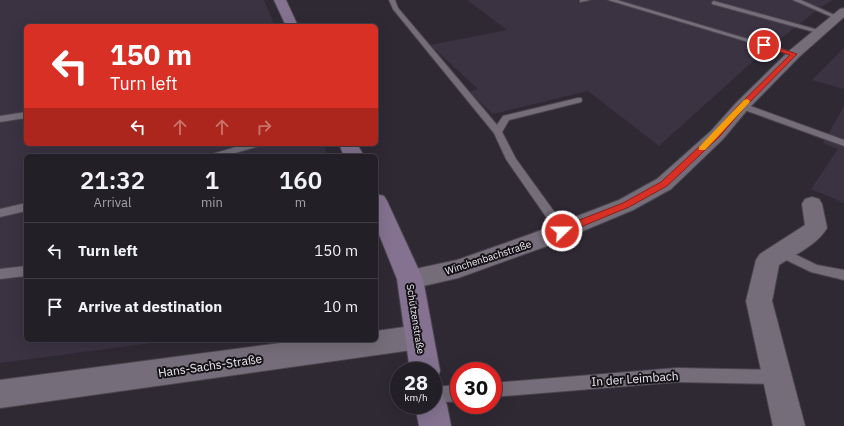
<!DOCTYPE html>
<meta charset="utf-8">
<style>
body{margin:0;font-family:"IBM Plex Sans",sans-serif;background:#2b272f;color:#f1f3f6;height:100vh;display:flex;flex-direction:column;font-size:15px;white-space:nowrap}
*{box-sizing:border-box;margin:0}
p{font-size:13px;color:#a3a2a7}
.icon{flex:none;width:22px;height:22px;fill:none;stroke:currentColor;stroke-width:2;stroke-linecap:round;stroke-linejoin:round}
.map{position:relative;flex:1;overflow:hidden}
.panel{position:absolute;left:24px;top:154px;width:354px;height:188px;display:flex;flex-direction:column;background:#231f27;border-radius:6px;box-shadow:0 4px 16px #0002,0 0 0 1px #403d44}
.panel>*{flex:none}
.banner{position:absolute;left:24px;top:24px;width:354px;height:122px;border-radius:6px;box-shadow:0 4px 16px #0002,0 0 0 1px #403d44;background:#d93025;color:#fff;overflow:hidden}
.speed{position:absolute;left:390px;top:362px;display:flex;gap:8px;font-size:20px;font-weight:700;text-align:center}
.speed>*{display:grid;place-content:center;width:52px;height:52px;border-radius:50%;background:#231f27;box-shadow:0 4px 16px #0002,0 0 0 1px #403d44;line-height:1}
.speed small{font-size:10px;font-weight:400}
.speed .limit{border:6px solid #d22;background:#fff;color:#111}
.pin{position:absolute;display:grid;place-items:center;width:34px;height:34px;color:#fff;margin:-17px;border:2px solid #fff;border-radius:50%;box-shadow:0 1px 4px #0007}
.me{position:absolute;width:44px;margin:-22px;rotate:68deg;stroke-linejoin:round;filter:drop-shadow(0 0 3px #0008)}
.turn{display:flex;align-items:center;gap:14px;height:84px;padding:0 20px;font-size:18px}
.turn .icon{width:52px;height:52px;stroke-width:2.5}
.turn b{display:block;font-size:28px;line-height:34px}
.lanes{display:flex;align-items:center;height:38px;padding:0 20px;background:#0003;justify-content:center;gap:20px;direction:ltr}
.lanes .off{opacity:.35}
.eta{display:flex;justify-content:space-evenly;align-items:center;height:68px;text-align:center}
.eta b{font-size:24px;font-weight:600;line-height:28px}
ul{padding:0;list-style:none}
li{display:flex;align-items:center;gap:12px;height:56px;padding:0 20px;border-top:1px solid #403d44}
li div{flex:1}
li b{display:block;font-size:15px}
li em{font-style:normal}
.map>svg:first-child{display:block}
</style>
<div class="map">
<svg width="844" height="426" viewBox="0 0 844 426">
<rect width="100%" height="100%" fill="#2f2934"/>
<g fill="#3b3242">
<polygon points="0,0 264,0 275,26 26,26 26,144 323,144 328,156 26,156 26,340 174,340 0,363"/>
<polygon points="467,0 833,0 820,8 760,55 659,146 588,91 493,114 469,92 478,89 430,45 507,30"/>
<polygon points="844,48 844,89 812,80"/>
<polygon points="844,106 844,203 811,189 838,149 823,143"/>
</g>
<g fill="none" stroke-linecap="round" stroke-linejoin="round">
<g stroke="#4b464e" stroke-width="2">
<g id="lane">
<polygon points="389,0 395,0 398,8 497,125 503,116 578,98 581,98 582,100 581,102 509,120 502,132 516,159 566,228 568,231 566,234 562,235 558,234 506,159 494,133 393,9"/>
<polygon points="580,0 590,0 580,2"/>
<polygon points="608,0 617,0 798,54 796,55 792,55"/>
<polygon points="793,0 801,0 839,17 834,18"/>
<polygon points="714,1 822,31 823,32 818,33 712,4 712,2"/>
<polygon points="742,103 844,140 844,146 739,108 738,106 739,104"/>
<polygon points="26,112 26,118 0,122 0,116"/>
<polygon points="246,144 261,144 259,146 225,156 210,156 212,154"/>
<polygon points="26,203 26,211 0,217 0,209"/>
<polygon points="782,248 817,265 844,270 844,280 811,272 778,256 776,253 778,250"/>
<polygon points="26,266 26,276 0,279 0,269"/>
<polygon points="677,368 776,370 781,372 784,377 781,382 776,384 677,382 493,397 493,383"/>
<polygon points="459,385 459,401 433,403 433,387"/>
</g>
</g>
<g stroke="#4b464e" stroke-width="2">
<g id="street">
<polygon points="844,8 844,17 799,57 748,109 723,139 671,189 633,210 547,246 458,278 410,289 401,286 398,279 401,272 457,260 531,234 619,200 657,179 711,131 736,103 789,51 840,9"/>
<path d="M 812,197 L 819,199 L 822,204 L 827,228 C 817,245 794,255 779,265 L 772,301 L 805,426 L 773,426 L 746,301 L 756,260 L 760,254 L 805,225 L 802,204 L 805,199 Z"/>
<polygon points="419,325 428,329 432,337 428,345 419,349 0,408 0,380 304,340 376,340 376,331"/>
</g>
</g>
<g stroke="#4b464e" stroke-width="2">
<g id="secondary">
<polygon points="274,0 286,0 298,26 286,26"/>
<polygon points="339,144 357,144 364,156 344,156"/>
<polygon points="376,194 384,196 387,201 423,279 440,371 436,381 433,382 433,371 410,371 397,279 376,227"/>
<polygon points="433,390 442,394 447,405 451,426 419,426 415,405 433,405"/>
</g>
</g>
<use href="#lane" fill="#756e7a" fill-rule="evenodd"/>
<use href="#street" fill="#756e7a" fill-rule="evenodd"/>
<use href="#secondary" fill="#847290" fill-rule="evenodd"/>
</g>
<polygon fill="#d93025" stroke="#8d1f18" points="764,43 797,54 744,108 720,136 667,186 629,207 566,233 559,233 558,231 559,228 623,203 661,182 714,133 739,105 790,55 762,46 761,45"/>
<polygon fill="#f59e0b" points="747,99 750,101 749,103 705,150 699,150 699,147 744,100"/>
<g text-anchor="middle" stroke-width="4" stroke-linejoin="round" paint-order="stroke">
<g font-size="10" fill="#eeeaf1" stroke="#161318">
<text transform="translate(488 257) rotate(-18)" y="4">Winchenbachstraße</text>
<text transform="translate(416 319) rotate(81)" y="4">Schützenstraße</text>
</g>
<g font-size="12" fill="#eeeaf1" stroke="#161318">
<text transform="translate(210 366) rotate(-8)" y="4">Hans-Sachs-Straße</text>
<text transform="translate(635 379) rotate(-4)" y="4">In der Leimbach</text>
</g>
</g>
</svg>
<div class="speed"><div>28<small>km/h</small></div><div class="limit">30</div></div>
<div class="pin" style="left:764px;top:45px;background:#d93025"><svg class="icon" aria-label="arrive" viewBox="0 0 24 24"><path d="M6 21V4h12l-3 4 3 4H6"/></svg></div>
<svg class="me" style="left:562px;top:231px" viewBox="-20 -20 40 40"><circle r="17" fill="#d93025" stroke="#fff" stroke-width="3"/><path d="M0-11L8 9 0 5-8 9z" fill="#fff"/></svg>
<div class="banner">
<div class="turn"><svg class="icon" aria-label="left" viewBox="0 0 24 24"><path d="M17 20v-9H6M10 6l-5 5 5 5"/></svg><div><b>150 m</b>Turn left</div></div>
<div class="lanes"><svg class="icon" aria-label="left" viewBox="0 0 24 24"><path d="M17 20v-9H6M10 6l-5 5 5 5"/></svg><svg class="icon off" aria-label="ahead" viewBox="0 0 24 24"><path d="M12 20V5M6 11l6-6 6 6"/></svg><svg class="icon off" aria-label="ahead" viewBox="0 0 24 24"><path d="M12 20V5M6 11l6-6 6 6"/></svg><svg class="icon off" aria-label="right" viewBox="0 0 24 24"><path d="M7 20v-9h11M14 6l5 5-5 5"/></svg></div>
</div>
<section class="panel">
<div class="eta">
<div><b>21:32</b><p>Arrival</p></div>
<div><b>1</b><p>min</p></div>
<div><b>160</b><p>m</p></div>
</div>
<ul>
<li><svg class="icon" aria-label="left" viewBox="0 0 24 24"><path d="M17 20v-9H6M10 6l-5 5 5 5"/></svg><div><b>Turn left</b></div><em>150 m</em></li>
<li><svg class="icon" aria-label="arrive" viewBox="0 0 24 24"><path d="M6 21V4h12l-3 4 3 4H6"/></svg><div><b>Arrive at destination</b></div><em>10 m</em></li>
</ul>
</section>
</div>
